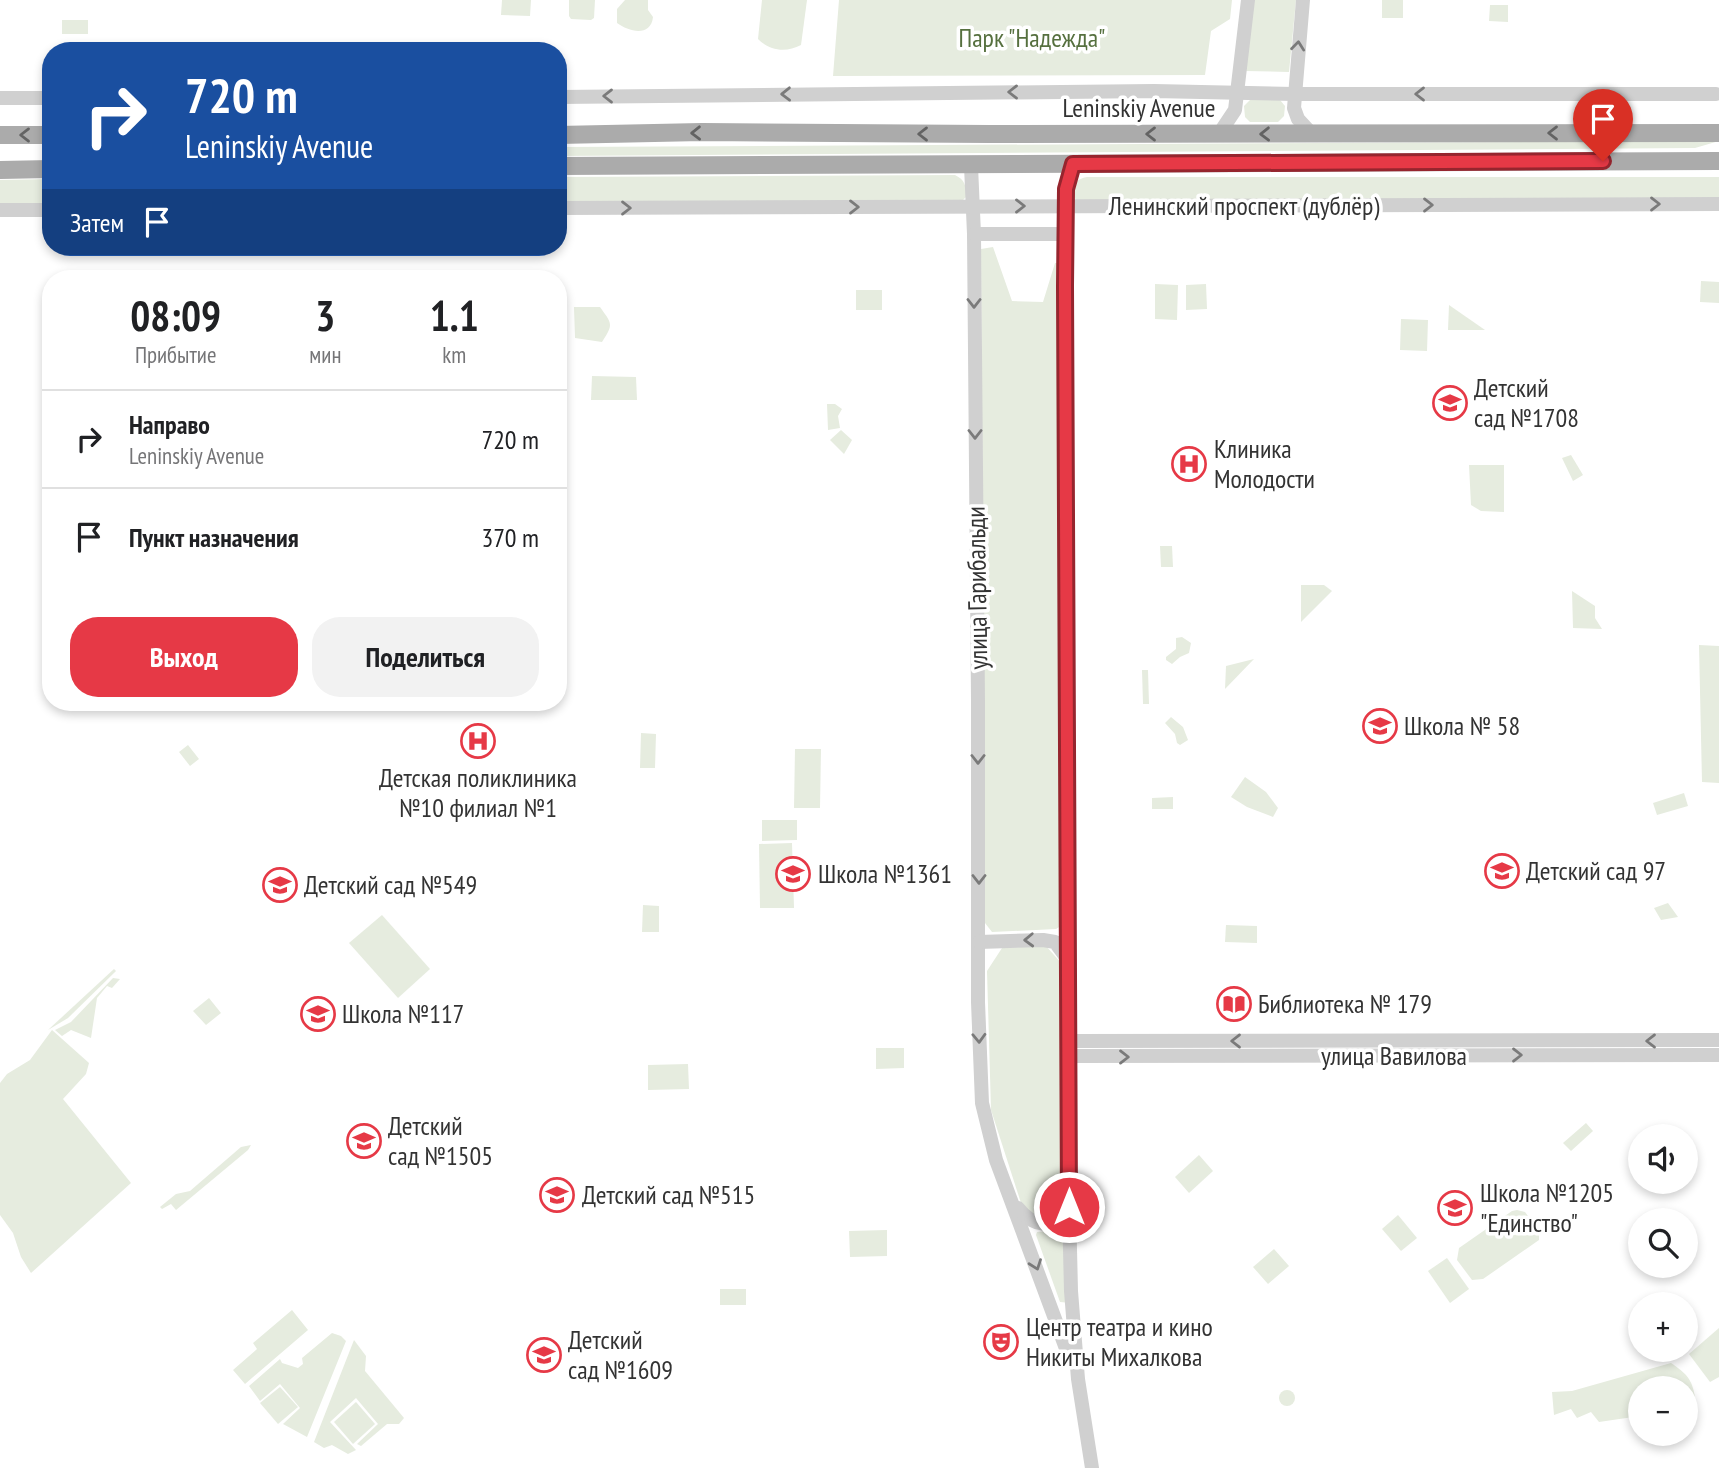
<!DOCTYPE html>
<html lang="ru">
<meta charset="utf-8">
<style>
body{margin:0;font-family:"PT Sans Narrow",sans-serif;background:#f2f2f2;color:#202124;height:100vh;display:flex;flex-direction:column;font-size:26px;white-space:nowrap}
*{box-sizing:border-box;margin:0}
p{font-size:23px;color:#757577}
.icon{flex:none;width:38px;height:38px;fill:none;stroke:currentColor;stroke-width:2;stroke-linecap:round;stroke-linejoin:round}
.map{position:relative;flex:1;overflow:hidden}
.side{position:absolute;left:42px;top:270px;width:525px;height:441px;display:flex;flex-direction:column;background:#fff;border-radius:28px;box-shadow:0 4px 10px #0003}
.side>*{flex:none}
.hud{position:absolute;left:42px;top:42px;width:525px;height:214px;border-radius:28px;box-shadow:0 4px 10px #0003;background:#1a4fa0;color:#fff;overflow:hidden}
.controls{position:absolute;left:1628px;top:1124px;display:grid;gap:14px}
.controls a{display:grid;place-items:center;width:70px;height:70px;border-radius:50%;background:#fff;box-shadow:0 4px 10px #0003;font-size:35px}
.pin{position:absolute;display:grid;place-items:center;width:60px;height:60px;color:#fff;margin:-72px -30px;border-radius:50% 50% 50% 0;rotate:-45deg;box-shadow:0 0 7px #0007}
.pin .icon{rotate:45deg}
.me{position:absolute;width:77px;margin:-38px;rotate:0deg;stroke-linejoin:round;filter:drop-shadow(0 0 5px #0008)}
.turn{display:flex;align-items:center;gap:24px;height:147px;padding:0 28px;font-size:32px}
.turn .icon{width:91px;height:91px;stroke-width:2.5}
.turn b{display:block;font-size:49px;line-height:60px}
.then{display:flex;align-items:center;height:66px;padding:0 28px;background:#0003;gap:14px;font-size:26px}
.eta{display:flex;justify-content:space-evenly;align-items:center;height:119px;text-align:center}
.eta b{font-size:42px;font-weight:600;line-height:49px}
.primary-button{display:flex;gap:14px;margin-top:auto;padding:14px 28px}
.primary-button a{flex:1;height:80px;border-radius:28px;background:#e63946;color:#fff;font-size:28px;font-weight:600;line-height:80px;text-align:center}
.primary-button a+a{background:#f2f2f2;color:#202124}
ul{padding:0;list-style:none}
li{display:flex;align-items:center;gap:21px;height:98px;padding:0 28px;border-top:2px solid #e0e0e0}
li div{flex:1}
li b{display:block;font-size:26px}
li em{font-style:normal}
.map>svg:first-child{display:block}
</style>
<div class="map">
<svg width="1719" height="1468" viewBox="0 0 1719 1468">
<rect width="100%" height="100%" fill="#fff"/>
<g fill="#e6ecdf">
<polygon points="502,0 531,0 530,16 501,15"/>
<polygon points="569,0 595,0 594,18 591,20 571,19 569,16"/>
<path d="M 625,0 L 648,0 L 648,10 L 653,17 C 651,37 629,32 617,23 L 617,9 Z"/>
<path d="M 762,0 L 807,0 L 801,45 C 786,53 770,51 758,39 Z"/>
<polygon points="839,0 1232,0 1230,19 1211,31 1205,75 833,76"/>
<polygon points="1252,0 1296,0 1289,72 1245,71"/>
<rect x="1382" y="0" width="21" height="18"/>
<polygon points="1490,5 1508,5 1508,22 1489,21"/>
<rect x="62" y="20" width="26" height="14"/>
<polygon points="1250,100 1280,100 1285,106 1284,116 1278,122 1250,122 1245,117 1244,106"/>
<polygon points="1719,141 1695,148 558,156 558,147"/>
<path d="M 955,175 C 965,180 966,185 966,197 L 962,201 L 558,203 L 558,177 Z"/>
<path d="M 1087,177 L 1719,177 L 1719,201 L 1076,200 L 1072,193 C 1073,183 1077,179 1087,177 Z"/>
<polygon points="51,179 51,205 0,205 0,180"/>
<polygon points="993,247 1012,301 1043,302 1055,263 1061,263 1064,924 1056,929 992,932 985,923 981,249"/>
<polygon points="1701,281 1719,282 1719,303 1700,302"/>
<polygon points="1155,284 1178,285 1177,320 1155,319"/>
<polygon points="1206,284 1207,309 1186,310 1186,285"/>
<rect x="856" y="290" width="26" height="20"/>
<polygon points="1449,305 1485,330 1448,330"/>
<path d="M 574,307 L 600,307 C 612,324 614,324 602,342 L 575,338 Z"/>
<polygon points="1401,319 1428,320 1427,351 1400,350"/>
<polygon points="592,376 636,377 637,400 591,400"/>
<polygon points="827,404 835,404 842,409 838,416 840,428 828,430"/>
<polygon points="841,430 852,440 844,454 830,440"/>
<polygon points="1571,455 1583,475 1573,481 1562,458"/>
<polygon points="1469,465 1504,465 1504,512 1481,511 1471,505"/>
<polygon points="1160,546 1172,546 1173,567 1161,567"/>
<polygon points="1301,585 1324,585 1332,591 1301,622"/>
<polygon points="1572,591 1595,606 1595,618 1602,629 1573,628"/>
<polygon points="1182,637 1191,643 1189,653 1180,657 1172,664 1166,660 1166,657 1176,649 1176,638"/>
<polygon points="1699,645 1719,646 1719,783 1702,782"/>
<polygon points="1254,659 1225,689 1226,666"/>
<polygon points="1142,670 1148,670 1149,704 1143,704"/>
<polygon points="1171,717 1183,727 1188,740 1180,745 1177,743 1175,734 1165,723"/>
<polygon points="641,733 656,734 655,768 640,768"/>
<polygon points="188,745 199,759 190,766 179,752"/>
<polygon points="795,749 821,749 820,808 794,808"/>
<polygon points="1245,777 1266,792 1278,808 1273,817 1247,807 1231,797"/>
<polygon points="1684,793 1688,806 1657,815 1653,803"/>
<polygon points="1173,797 1173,809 1152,809 1152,798"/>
<polygon points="762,820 797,820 797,840 762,841"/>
<polygon points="792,843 794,908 760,908 759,844"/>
<polygon points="1668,903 1678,917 1661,920 1654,908"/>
<polygon points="643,905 659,906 659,932 642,932"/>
<polygon points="382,915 430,969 398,998 349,943"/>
<polygon points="1226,925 1257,926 1257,943 1225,942"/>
<polygon points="1046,946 1062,964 1067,1207 1053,1219 1034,1218 1021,1203 991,1110 987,971 1002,948"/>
<polygon points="114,969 116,971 68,1018 48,1030"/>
<polygon points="113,978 120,979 112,988 107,986 97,998 91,1038 71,1030 62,1036 55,1030 71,1022"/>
<polygon points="209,998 221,1013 206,1025 193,1011"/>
<polygon points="52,1030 89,1063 86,1074 63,1099 131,1183 31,1273 21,1257 13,1233 0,1215 0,1083 7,1074 30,1060"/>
<polygon points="876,1048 904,1048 904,1068 876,1069"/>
<polygon points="688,1064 689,1089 648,1090 648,1065"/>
<polygon points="1586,1123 1593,1131 1571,1151 1563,1143"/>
<polygon points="251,1145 248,1150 176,1210 171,1204 162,1209 160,1207 176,1194 190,1191 241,1147"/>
<polygon points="1199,1155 1213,1171 1189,1193 1175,1177"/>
<polygon points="1517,1210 1525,1212 1539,1231 1539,1240 1483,1279 1472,1280 1457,1260 1459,1248 1512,1211"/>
<polygon points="1398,1215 1417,1238 1401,1251 1382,1229"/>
<polygon points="1065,1226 1071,1303 1060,1302 1036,1235 1037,1232 1052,1231"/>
<polygon points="887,1230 887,1256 850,1257 849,1231"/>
<polygon points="1274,1249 1289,1266 1268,1284 1253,1267"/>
<polygon points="1447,1258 1469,1289 1450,1303 1428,1271"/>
<rect x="720" y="1289" width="26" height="16"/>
<polygon points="292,1310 308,1330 245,1384 233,1370 257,1349 253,1343"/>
<polygon points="1719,1328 1719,1377 1710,1382 1689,1354"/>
<polygon points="332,1333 341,1336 346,1341 307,1437 283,1424 300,1408 280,1384 260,1401 249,1386 280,1359 282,1363 298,1368 303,1364 302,1358"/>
<polygon points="354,1340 366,1356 365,1371 404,1418 399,1424 387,1424 361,1446 357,1444 378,1424 356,1398 330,1422 356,1450 348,1454 332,1445 324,1448 314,1442"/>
<path d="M 1671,1363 C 1692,1377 1693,1383 1697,1408 L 1685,1409 L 1685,1388 L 1640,1388 L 1640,1416 L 1599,1422 L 1591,1412 L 1577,1418 L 1571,1409 L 1554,1415 L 1552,1392 L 1572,1391 Z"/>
<polygon points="280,1387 298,1407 278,1424 260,1403"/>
<circle cx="1287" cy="1398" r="8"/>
<polygon points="356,1402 375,1424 353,1444 334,1422"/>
</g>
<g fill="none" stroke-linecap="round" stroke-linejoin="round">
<g stroke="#d0d0d0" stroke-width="14">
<polyline points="1303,0 1294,108 1298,119 1311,133"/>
<polyline points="558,97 1154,91 1294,94 1716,94"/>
<polyline points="0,98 51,98"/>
<polyline points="1219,134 1235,110 1248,0"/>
<polyline points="1073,164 1066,189 1065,286 1069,1207 1071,1291 1078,1379 1092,1468"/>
<polyline points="971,166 974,234 978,701 978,1002 982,1103 996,1160 1071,1362"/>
<polyline points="558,208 1719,204"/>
<polyline points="0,210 51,210"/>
<polyline points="974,234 1066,234"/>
<polyline points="979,942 1043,940 1055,942 1069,961"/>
<polyline points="1070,1041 1719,1040"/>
<polyline points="1070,1056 1719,1055"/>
<path d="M 1018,1208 C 1033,1227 1051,1229 1069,1212"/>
</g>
<g stroke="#ababab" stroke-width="18">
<polyline points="0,135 51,135"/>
<polyline points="558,135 702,132 989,134 1719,133"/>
<polyline points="558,166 1719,161"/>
<polyline points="0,170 51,169"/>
</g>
</g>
<defs><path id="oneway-chevron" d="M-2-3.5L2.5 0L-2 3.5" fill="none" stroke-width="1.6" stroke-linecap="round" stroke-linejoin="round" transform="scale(1.75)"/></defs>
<g stroke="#7a7a7a">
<use href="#oneway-chevron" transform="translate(1298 46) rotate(-84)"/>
<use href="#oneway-chevron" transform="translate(1013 92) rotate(180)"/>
<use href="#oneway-chevron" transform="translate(786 94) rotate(179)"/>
<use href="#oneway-chevron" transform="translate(1420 94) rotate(180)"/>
<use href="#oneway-chevron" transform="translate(608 96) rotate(180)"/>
<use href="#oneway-chevron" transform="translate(1655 204)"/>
<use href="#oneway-chevron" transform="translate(1428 205)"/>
<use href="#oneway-chevron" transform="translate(1020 206)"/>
<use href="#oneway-chevron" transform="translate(854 207)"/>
<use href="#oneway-chevron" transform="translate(626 208)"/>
<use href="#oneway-chevron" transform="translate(974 303) rotate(90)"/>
<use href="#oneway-chevron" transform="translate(975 434) rotate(90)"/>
<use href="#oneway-chevron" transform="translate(978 759) rotate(90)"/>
<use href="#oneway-chevron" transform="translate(979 879) rotate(90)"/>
<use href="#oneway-chevron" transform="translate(1029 940) rotate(178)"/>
<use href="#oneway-chevron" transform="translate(979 1038) rotate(88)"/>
<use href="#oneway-chevron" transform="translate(1236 1041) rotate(-180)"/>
<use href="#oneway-chevron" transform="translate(1651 1041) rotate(180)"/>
<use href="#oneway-chevron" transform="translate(1517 1055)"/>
<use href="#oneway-chevron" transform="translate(1124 1057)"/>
<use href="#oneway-chevron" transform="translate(1036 1265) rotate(70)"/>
</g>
<g stroke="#636363">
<use href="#oneway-chevron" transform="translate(696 133) rotate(179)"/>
<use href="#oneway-chevron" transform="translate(1553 133) rotate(-180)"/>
<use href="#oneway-chevron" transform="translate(923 134) rotate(-180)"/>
<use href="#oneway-chevron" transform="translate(1151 134) rotate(180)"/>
<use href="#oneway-chevron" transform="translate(1265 134) rotate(179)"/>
<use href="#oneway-chevron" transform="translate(25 135) rotate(-180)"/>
</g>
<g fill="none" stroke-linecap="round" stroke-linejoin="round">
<g stroke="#96252e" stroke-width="18">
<polyline id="route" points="1069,1207 1065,286 1066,189 1073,164 1603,161"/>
</g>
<use href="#route" stroke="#e63946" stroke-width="12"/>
</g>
<defs>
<g id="school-ring" transform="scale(1.75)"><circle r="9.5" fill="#fff" stroke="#e63946" stroke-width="1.5"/><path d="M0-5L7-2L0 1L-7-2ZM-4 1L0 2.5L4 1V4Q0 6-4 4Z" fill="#e63946"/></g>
<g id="hospital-ring" transform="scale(1.75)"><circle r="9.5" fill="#fff" stroke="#e63946" stroke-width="1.5"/><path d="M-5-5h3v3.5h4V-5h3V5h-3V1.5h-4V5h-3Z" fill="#e63946"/></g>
<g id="library-ring" transform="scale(1.75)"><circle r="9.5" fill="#fff" stroke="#e63946" stroke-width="1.5"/><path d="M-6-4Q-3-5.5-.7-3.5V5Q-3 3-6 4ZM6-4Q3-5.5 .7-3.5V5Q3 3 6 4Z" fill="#e63946"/></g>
<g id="theatre-ring" transform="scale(1.75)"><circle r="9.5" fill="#fff" stroke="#e63946" stroke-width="1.5"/><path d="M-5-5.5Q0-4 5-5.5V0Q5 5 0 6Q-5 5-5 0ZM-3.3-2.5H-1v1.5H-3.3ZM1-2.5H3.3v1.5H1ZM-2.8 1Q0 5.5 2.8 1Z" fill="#e63946"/></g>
</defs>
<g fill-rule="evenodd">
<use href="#school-ring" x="1450" y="403"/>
<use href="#hospital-ring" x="1189" y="464"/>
<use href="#school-ring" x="1380" y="726"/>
<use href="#hospital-ring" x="478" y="741"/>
<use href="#school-ring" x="1502" y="871"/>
<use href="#school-ring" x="793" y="874"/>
<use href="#school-ring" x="280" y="885"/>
<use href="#library-ring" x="1234" y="1004"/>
<use href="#school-ring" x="318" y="1014"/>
<use href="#school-ring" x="364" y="1141"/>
<use href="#school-ring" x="557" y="1195"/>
<use href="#school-ring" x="1455" y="1208"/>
<use href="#theatre-ring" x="1001" y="1342"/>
<use href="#school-ring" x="544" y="1355"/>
</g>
<g text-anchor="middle" stroke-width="7" stroke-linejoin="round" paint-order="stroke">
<g font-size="26" fill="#56703f" stroke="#fff">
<text x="1032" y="47">Парк "Надежда"</text>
</g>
<g font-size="26" fill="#333" stroke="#fff">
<text x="1139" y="117">Leninskiy Avenue</text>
<text x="1244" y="215">Ленинский проспект (дублёр)</text>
<text transform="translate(977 588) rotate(-91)" y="9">улица Гарибальди</text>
<text x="1394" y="1065">улица Вавилова</text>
</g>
<g font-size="26" fill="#333" stroke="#fff" text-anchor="start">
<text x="1474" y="397">Детский<tspan x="1474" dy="30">сад №1708</tspan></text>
<text x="1214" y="458">Клиника<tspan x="1214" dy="30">Молодости</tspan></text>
<text x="1404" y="735">Школа № 58</text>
<text x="478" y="787" text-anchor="middle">Детская поликлиника<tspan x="478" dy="30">№10 филиал №1</tspan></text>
<text x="1526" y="880">Детский сад 97</text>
<text x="818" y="883">Школа №1361</text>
<text x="304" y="894">Детский сад №549</text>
<text x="1258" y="1013">Библиотека № 179</text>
<text x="342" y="1023">Школа №117</text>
<text x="388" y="1135">Детский<tspan x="388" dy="30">сад №1505</tspan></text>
<text x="1480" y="1202">Школа №1205<tspan x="1480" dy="30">"Единство"</tspan></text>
<text x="582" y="1204">Детский сад №515</text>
<text x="1026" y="1336">Центр театра и кино<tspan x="1026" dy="30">Никиты Михалкова</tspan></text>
<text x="568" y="1349">Детский<tspan x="568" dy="30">сад №1609</tspan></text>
</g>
</g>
</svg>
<div class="controls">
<a><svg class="icon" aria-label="sound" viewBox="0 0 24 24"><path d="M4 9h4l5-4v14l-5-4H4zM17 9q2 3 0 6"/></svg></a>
<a><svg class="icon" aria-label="search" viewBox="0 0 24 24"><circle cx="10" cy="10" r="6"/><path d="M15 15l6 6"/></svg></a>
<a>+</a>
<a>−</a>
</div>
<div class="pin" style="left:1603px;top:161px;background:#d93025"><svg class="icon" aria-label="arrive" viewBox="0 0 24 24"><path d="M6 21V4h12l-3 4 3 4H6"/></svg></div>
<svg class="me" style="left:1069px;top:1207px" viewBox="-20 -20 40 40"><circle r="17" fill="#e63946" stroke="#fff" stroke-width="3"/><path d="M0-11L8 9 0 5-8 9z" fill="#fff"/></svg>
<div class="hud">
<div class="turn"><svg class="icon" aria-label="right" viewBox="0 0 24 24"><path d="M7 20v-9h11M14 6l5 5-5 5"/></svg><div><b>720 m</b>Leninskiy Avenue</div></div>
<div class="then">Затем<svg class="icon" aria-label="arrive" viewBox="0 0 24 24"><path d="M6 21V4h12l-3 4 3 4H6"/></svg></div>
</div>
<section class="side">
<div class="eta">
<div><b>08:09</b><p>Прибытие</p></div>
<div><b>3</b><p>мин</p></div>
<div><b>1.1</b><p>km</p></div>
</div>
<ul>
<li><svg class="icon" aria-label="right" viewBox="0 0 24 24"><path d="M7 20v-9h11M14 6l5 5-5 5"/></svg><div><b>Направо</b><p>Leninskiy Avenue</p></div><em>720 m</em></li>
<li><svg class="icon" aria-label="arrive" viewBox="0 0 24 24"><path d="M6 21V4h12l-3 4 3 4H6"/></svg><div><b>Пункт назначения</b></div><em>370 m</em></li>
</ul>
<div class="primary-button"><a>Выход</a><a>Поделиться</a></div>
</section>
</div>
